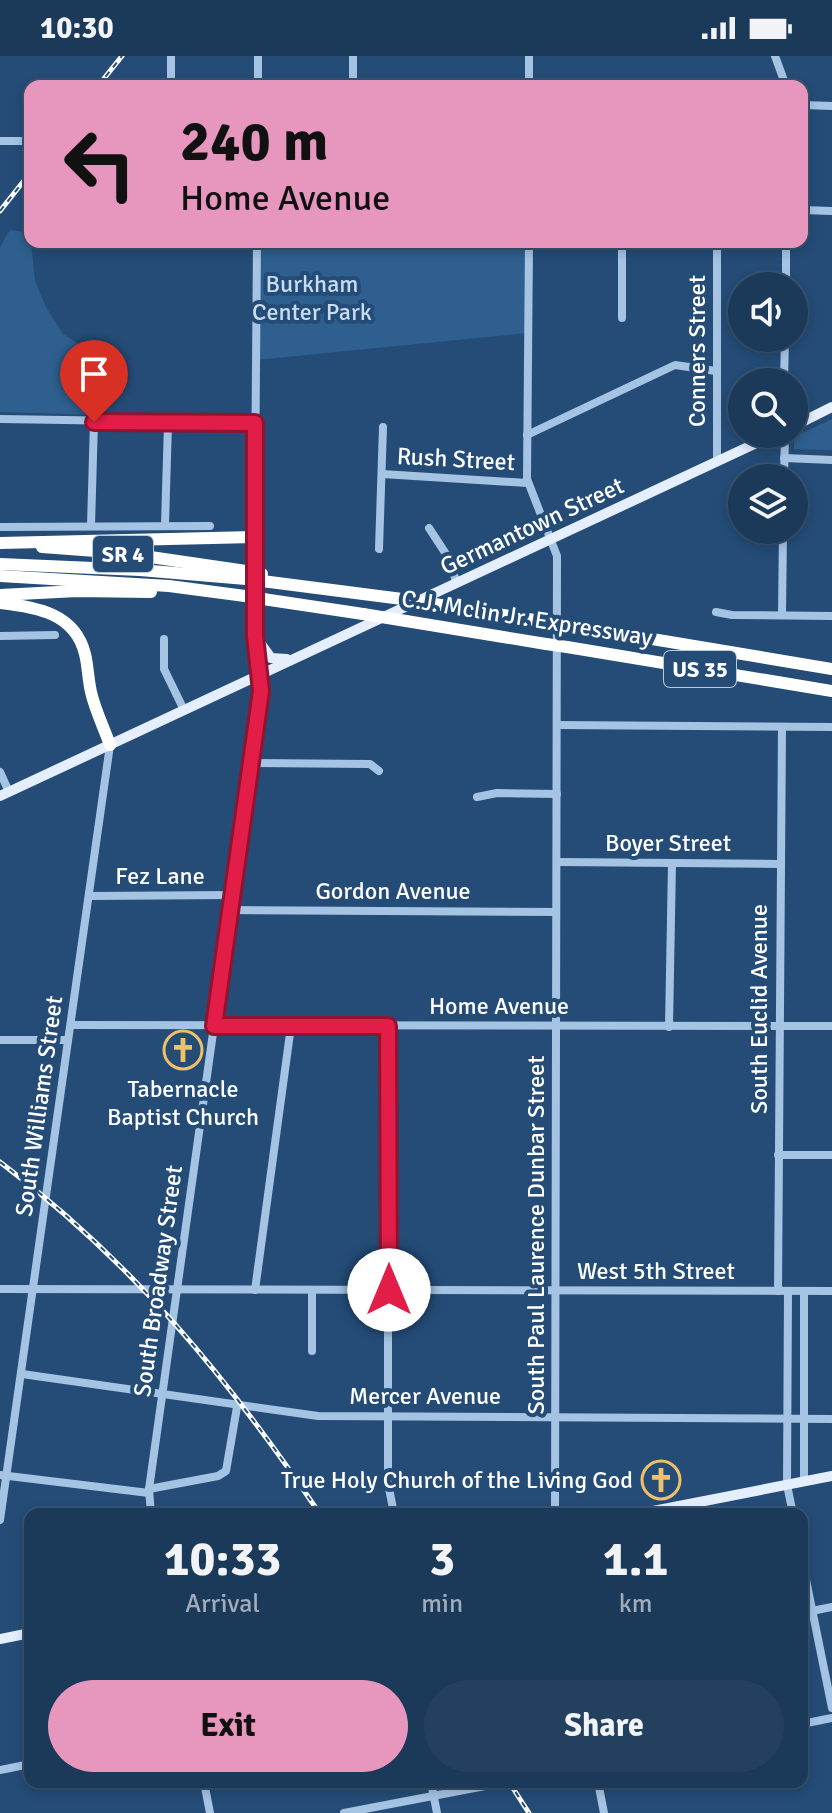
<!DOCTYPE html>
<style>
body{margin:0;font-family:Signika,sans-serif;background:#24405f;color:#f1f3f6;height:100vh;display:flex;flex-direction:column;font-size:30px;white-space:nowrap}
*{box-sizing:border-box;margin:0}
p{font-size:26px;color:#a0acba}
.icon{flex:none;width:44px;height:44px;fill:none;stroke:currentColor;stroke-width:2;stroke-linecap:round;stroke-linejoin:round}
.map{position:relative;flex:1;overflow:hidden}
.drawer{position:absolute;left:24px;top:1452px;width:784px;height:280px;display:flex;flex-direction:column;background:#1b3959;border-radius:16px;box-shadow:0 4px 12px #0003,0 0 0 2px #39536f}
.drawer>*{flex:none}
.top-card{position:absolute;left:24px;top:24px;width:784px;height:168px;border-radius:16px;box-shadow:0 4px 12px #0003,0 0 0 2px #39536f;background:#e797bd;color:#111;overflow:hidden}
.controls{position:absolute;left:728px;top:216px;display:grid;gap:16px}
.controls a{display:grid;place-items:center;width:80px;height:80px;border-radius:50%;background:#1b3959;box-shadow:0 4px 12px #0003,0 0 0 2px #39536f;font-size:40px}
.pin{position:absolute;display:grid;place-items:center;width:68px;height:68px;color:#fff;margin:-82px -34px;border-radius:50% 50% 50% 0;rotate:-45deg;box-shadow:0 0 8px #0007}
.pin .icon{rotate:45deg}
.me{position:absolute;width:88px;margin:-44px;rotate:0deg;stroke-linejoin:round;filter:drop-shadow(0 0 6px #0008)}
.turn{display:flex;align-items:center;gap:28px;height:168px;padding:0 24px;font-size:36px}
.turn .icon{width:104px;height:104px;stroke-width:2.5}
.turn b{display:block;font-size:56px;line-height:68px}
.eta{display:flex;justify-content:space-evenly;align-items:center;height:136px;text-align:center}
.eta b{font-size:48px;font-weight:700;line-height:56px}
.primary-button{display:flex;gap:16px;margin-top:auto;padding:16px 24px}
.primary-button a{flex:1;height:92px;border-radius:48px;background:#e797bd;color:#111;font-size:32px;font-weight:700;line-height:92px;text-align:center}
.primary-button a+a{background:#24405f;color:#f1f3f6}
.status{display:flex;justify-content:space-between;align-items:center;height:56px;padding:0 40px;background:#1b3959;direction:ltr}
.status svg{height:22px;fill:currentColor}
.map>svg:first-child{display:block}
</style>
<div class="status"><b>10:30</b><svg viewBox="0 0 49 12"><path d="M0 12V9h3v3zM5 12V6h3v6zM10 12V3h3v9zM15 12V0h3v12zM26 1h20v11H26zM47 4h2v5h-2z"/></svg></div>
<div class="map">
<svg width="832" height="1757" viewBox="0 0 832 1757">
<rect width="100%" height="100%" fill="#244c77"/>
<g fill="#2e5f8e">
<polygon points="10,174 30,177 35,225 46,251 63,278 108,306 115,325 103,331 99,359 0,356 0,191"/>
<polygon points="257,186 529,186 528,277 256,304"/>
<polygon points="832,363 832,394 794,393 794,381"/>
</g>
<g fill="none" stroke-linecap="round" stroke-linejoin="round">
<g stroke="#a5c4e3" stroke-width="8">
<polyline points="353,0 353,30"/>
<polyline points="775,0 786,30"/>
<polyline points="171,30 171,0"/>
<polyline points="258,30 258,0"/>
<polyline points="529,30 529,0"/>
<polyline points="802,49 832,50"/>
<polyline points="0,85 30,85"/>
<polyline points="802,154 832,155"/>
<polyline points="529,186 527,423 557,500 555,1458"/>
<polyline points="717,186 717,404"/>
<polyline points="786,230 786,186"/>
<polyline points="622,262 622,186"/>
<polyline points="784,326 785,282"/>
<polyline points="0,363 255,367"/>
<polyline points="527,379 675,309 716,315"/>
<polyline points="784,402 832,404"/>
<polyline points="382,418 527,427"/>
<polyline points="784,422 785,378"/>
<polyline points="165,468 168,368"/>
<polyline points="91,469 94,366"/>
<polyline points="0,471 210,470"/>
<polyline points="429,472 446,498 457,527"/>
<polyline points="379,493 383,371"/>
<polyline points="716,556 732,559 832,560"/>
<polyline points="782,559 783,474"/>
<polyline points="0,580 55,579"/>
<polyline points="164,583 164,613 184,654"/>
<polyline points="557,669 832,671"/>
<polyline points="251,707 370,708 379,715"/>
<polyline points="0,716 9,736"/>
<polyline points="477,741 497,737 557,738"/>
<polyline points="557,806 779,808"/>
<polyline points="89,840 232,839"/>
<polyline points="230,854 556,856"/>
<polyline points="71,969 832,970"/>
<polyline points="388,970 388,1427 394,1458"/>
<polyline points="669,971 672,807"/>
<polyline points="0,984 68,984"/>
<polyline points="778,1099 832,1099"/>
<polyline points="0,1233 832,1235"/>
<polyline points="255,1234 291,970"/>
<polyline points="778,1235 782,671"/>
<polyline points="788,1235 787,1429 793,1458"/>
<polyline points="804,1235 804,1426"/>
<polyline points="312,1295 312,1234"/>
<polyline points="22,1318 318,1360 832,1363"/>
<polyline points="0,1419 149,1437"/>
<polyline points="149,1433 218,1420 226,1415 237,1351"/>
<polyline points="151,1458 149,1433 261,635 254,556 257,186"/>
<polyline points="0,1464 110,689"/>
<polyline points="802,1504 832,1652"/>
<polyline points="802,1557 832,1551"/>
<polyline points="802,1668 832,1662"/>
<polyline points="0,1714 30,1708"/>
<polyline points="204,1726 210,1757"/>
<polyline points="431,1726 437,1757"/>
<polyline points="598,1726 604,1757"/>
<polyline points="344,1757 506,1726"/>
</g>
<g stroke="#e4eefc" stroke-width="10">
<polyline points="794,370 832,351"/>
<polyline points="255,580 271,602 287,603"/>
<polyline points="0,740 776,378"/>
<polyline points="638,1458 832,1420"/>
<polyline points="0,1583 30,1577"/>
</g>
<g stroke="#fff" stroke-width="12">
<polyline points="0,487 254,481"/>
<polyline points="42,491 123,497 246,515"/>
<polyline points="0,508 140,514 246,523"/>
<polyline points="0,520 169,530 245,540"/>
<polyline points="262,525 402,543"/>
<polyline points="0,539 77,535 151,536"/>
<polyline points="263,543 363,558"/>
<path d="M 0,547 C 36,551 75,557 85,598 C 88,610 88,623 91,636 C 95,654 104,672 110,689"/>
<polyline points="454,551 547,566"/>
<polyline points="406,565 546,588"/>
<polyline points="568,569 832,613"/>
<polyline points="567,591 832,635"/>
</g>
<g stroke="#fff" stroke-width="5">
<g id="rail">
<polyline points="98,30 122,0"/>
<polyline points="0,155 30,117"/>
<path d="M 0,1106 C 132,1205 228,1322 320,1458"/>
<polyline points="509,1726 529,1757"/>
</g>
</g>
<use href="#rail" stroke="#244c77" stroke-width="2" stroke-dasharray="6" stroke-linecap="butt"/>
<g stroke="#fff" stroke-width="12">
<polyline points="246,515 262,518"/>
<polyline points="245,540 263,543"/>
<polyline points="402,543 454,551"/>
<polyline points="363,558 406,565"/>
<polyline points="547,566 568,569"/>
<polyline points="546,588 567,591"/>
</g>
</g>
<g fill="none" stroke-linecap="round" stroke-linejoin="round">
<g stroke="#92132f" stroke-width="20">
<polyline id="route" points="94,366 255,367 255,580 261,635 214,970 388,970 389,1234"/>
</g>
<use href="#route" stroke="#e11d48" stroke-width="14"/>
</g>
<defs>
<g id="church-ring" transform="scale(2)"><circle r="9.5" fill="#244c77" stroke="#edc069" stroke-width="1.5"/><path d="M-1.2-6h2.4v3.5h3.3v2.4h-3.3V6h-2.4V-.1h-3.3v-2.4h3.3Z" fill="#edc069"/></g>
</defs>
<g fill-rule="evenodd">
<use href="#church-ring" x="183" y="994"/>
<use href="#church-ring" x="661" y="1424"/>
</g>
<g text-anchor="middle" stroke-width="8" stroke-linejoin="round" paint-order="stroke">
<g fill="#244c77" stroke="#bdc9d6" stroke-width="2">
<rect x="93" y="480" width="60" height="36" rx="6"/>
<rect x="664" y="595" width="72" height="36" rx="6"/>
</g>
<g font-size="22" font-weight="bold" fill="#fff">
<text x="123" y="506">SR 4</text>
<text x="700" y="621">US 35</text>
</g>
<g font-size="24" fill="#c7ddf3" stroke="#244c77">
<text x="312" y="236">Burkham<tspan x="312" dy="28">Center Park</tspan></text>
</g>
<g font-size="24" fill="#fff" stroke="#244c77">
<text transform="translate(697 295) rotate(-90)" y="8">Conners Street</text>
<text transform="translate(456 403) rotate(3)" y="8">Rush Street</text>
<text transform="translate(532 470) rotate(-25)" y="8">Germantown Street</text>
<text transform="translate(527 562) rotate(9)" y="8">C.J. Mclin Jr. Expressway</text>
<text x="668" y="795">Boyer Street</text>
<text x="160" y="828">Fez Lane</text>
<text x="393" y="843">Gordon Avenue</text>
<text x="499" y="958">Home Avenue</text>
<text transform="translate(759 953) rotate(-90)" y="8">South Euclid Avenue</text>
<text transform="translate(39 1050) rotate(-82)" y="8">South Williams Street</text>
<text transform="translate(536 1179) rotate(-90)" y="8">South Paul Laurence Dunbar Street</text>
<text x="656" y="1223">West 5th Street</text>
<text transform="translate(158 1225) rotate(-82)" y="8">South Broadway Street</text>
<text x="425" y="1348">Mercer Avenue</text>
</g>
<g font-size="24" fill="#fff" stroke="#244c77">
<text x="183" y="1041">Tabernacle<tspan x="183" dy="28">Baptist Church</tspan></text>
<text x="633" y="1432" text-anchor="end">True Holy Church of the Living God</text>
</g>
</g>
</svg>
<div class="controls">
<a><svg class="icon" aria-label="sound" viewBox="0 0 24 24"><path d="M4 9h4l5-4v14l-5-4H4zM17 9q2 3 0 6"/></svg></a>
<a><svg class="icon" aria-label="search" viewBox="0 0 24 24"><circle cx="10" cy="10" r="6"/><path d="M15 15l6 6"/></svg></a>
<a><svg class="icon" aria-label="layers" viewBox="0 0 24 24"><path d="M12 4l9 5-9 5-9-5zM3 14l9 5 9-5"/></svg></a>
</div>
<div class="pin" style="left:94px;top:366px;background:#d93025"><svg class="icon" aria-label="arrive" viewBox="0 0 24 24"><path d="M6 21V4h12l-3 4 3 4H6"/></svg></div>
<svg class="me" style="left:389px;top:1234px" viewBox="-20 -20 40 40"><circle r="19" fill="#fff"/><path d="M0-13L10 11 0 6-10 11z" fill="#e11d48"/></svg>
<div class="top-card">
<div class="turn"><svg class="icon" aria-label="left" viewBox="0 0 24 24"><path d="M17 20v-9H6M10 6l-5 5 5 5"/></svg><div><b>240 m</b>Home Avenue</div></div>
</div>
<section class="drawer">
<div class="eta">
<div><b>10:33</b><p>Arrival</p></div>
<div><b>3</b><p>min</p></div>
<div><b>1.1</b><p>km</p></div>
</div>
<div class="primary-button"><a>Exit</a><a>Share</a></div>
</section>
</div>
